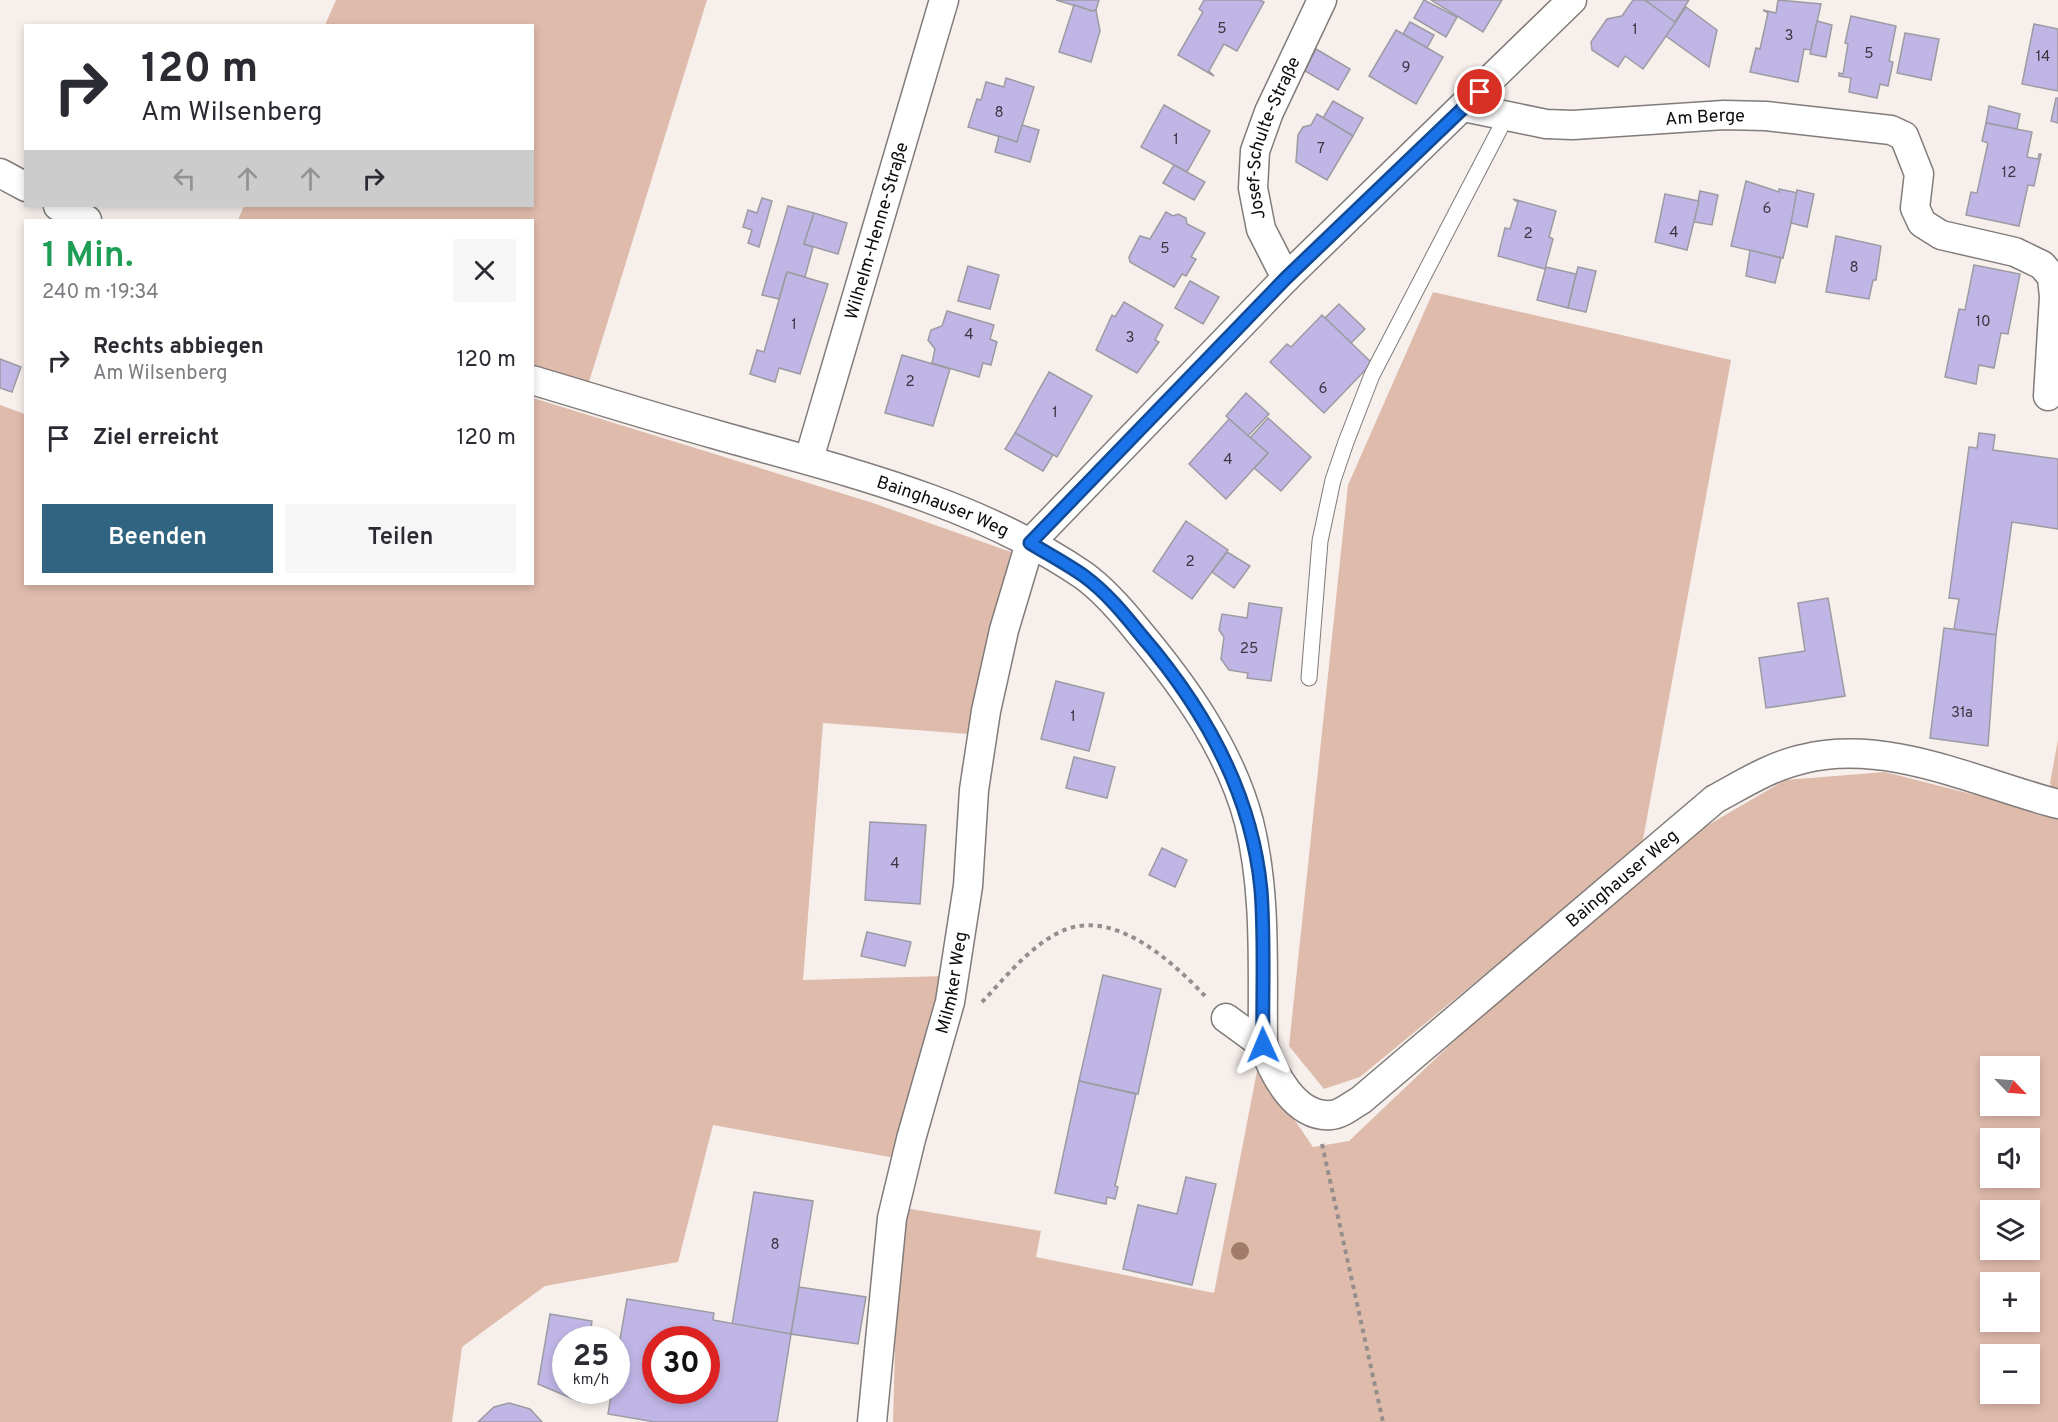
<!DOCTYPE html>
<html lang="de">
<meta charset="utf-8">
<style>
body{margin:0;font-family:Overpass,sans-serif;background:#f7f7f7;color:#2b2b33;height:100vh;display:flex;flex-direction:column;font-size:22px;white-space:nowrap}
*{box-sizing:border-box;margin:0}
p{font-size:20px;color:#7c7c81}
.icon{flex:none;width:33px;height:33px;fill:none;stroke:currentColor;stroke-width:2;stroke-linecap:round;stroke-linejoin:round}
.map{position:relative;flex:1;overflow:hidden}
.sheet{position:absolute;left:24px;top:219px;width:510px;height:366px;display:flex;flex-direction:column;background:#fff;border-radius:0px;box-shadow:0 3px 9px #0003}
.sheet>*{flex:none}
.top-card{position:absolute;left:24px;top:24px;width:510px;height:183px;border-radius:0px;box-shadow:0 3px 9px #0003;background:#fff;color:#2b2b33;overflow:hidden}
.needle{width:39px;rotate:115deg}
.controls{position:absolute;left:1980px;top:1056px;display:grid;gap:12px}
.controls a{display:grid;place-items:center;width:60px;height:60px;border-radius:0px;background:#fff;box-shadow:0 3px 9px #0003;font-size:30px}
.speed{position:absolute;left:552px;top:1326px;display:flex;gap:12px;font-size:30px;font-weight:700;text-align:center}
.speed>*{display:grid;place-content:center;width:78px;height:78px;border-radius:50%;background:#fff;box-shadow:0 3px 9px #0003;line-height:1}
.speed small{font-size:15px;font-weight:400}
.speed .limit{border:9px solid #d22;background:#fff;color:#111}
.pin{position:absolute;display:grid;place-items:center;width:51px;height:51px;color:#fff;margin:-26px;border:3px solid #fff;border-radius:50%;box-shadow:0 2px 6px #0007}
.me{position:absolute;width:66px;margin:-33px;rotate:359deg;stroke-linejoin:round;filter:drop-shadow(0 0 4px #0008)}
.turn{display:flex;align-items:center;gap:21px;height:126px;padding:0 18px;font-size:27px}
.turn .icon{width:78px;height:78px;stroke-width:2.5}
.turn b{display:block;font-size:42px;line-height:51px}
.lanes{display:flex;align-items:center;height:57px;padding:0 18px;background:#0003;justify-content:center;gap:30px;direction:ltr}
.lanes .off{opacity:.35}
.round{display:grid;place-items:center;flex:none;width:63px;height:63px;border-radius:0px;background:#f7f7f7}
.headline{display:flex;align-items:center;justify-content:space-between;height:102px;padding:0 18px}
h1{font-size:36px;font-weight:600;line-height:45px;color:#1e9e55}
.cta{display:flex;gap:12px;margin-top:auto;padding:12px 18px}
.cta a{flex:1;height:69px;border-radius:0px;background:#306480;color:#fff;font-size:24px;font-weight:600;line-height:69px;text-align:center}
.cta a+a{background:#f7f7f7;color:#2b2b33}
ul{padding:0;list-style:none}
li{display:flex;align-items:center;gap:18px;height:78px;padding:0 18px}
li div{flex:1}
li b{display:block;font-size:22px}
li em{font-style:normal}
.map>svg:first-child{display:block}
</style>
<div class="map">
<svg width="2058" height="1422" viewBox="0 0 2058 1422">
<rect width="100%" height="100%" fill="#f6efec"/>
<g fill="#dfbbac" fill-rule="evenodd">
<polygon points="336,0 707,0 589,382 533,365 532,220 238,220 244,206 532,206 532,26 325,25"/>
<polygon points="1433,292 1731,360 1642,845 1360,1077 1324,1089 1289,1046 1348,485"/>
<polygon points="533,398 873,503 1011,552 982,735 823,723 803,980 945,976 895,1158 713,1125 678,1262 545,1286 462,1347 452,1422 0,1422 0,405 25,414 26,584 532,584"/>
<polygon points="2058,740 2058,796 2055,795 2050,783"/>
<path d="M 1885,772 L 2058,816 L 2058,1422 L 893,1422 L 899,1207 L 1041,1231 L 1036,1257 L 1214,1293 L 1258,1066 L 1313,1147 L 1349,1141 L 1513,985 L 1703,828 L 1785,780 ZM 1990,1066 L 2030,1066 L 2030,1106 L 1990,1106 ZM 1990,1138 L 2030,1138 L 2030,1178 L 1990,1178 ZM 1990,1210 L 2030,1210 L 2030,1250 L 1990,1250 ZM 1990,1282 L 2030,1282 L 2030,1322 L 1990,1322 ZM 1990,1354 L 2030,1354 L 2030,1394 L 1990,1394 Z"/>
</g>
<g fill="#c0b6e6" stroke="#9c9ba1" stroke-width="1.5" fill-rule="evenodd">
<polygon points="1056,0 1099,0 1096,10 1092,11"/>
<polygon points="1204,0 1260,0 1264,2 1237,51 1224,44 1209,71 1214,76 1178,55 1203,12 1199,9"/>
<polygon points="1424,0 1457,17 1446,37 1414,18"/>
<polygon points="1431,0 1502,0 1483,32"/>
<polygon points="1633,0 1645,0 1676,22 1643,69 1625,56 1618,67 1592,50 1591,42 1607,19 1622,16"/>
<polygon points="1645,0 1689,0 1675,22"/>
<polygon points="1778,0 1821,4 1811,50 1804,49 1798,82 1750,72 1756,48 1760,49 1768,13 1763,10 1776,13"/>
<polygon points="1074,5 1092,11 1096,10 1100,31 1091,62 1059,52"/>
<polygon points="1686,7 1717,30 1709,67 1666,36"/>
<polygon points="1851,16 1896,26 1889,61 1893,62 1888,86 1880,84 1877,98 1849,92 1851,78 1839,76 1839,73 1843,74 1848,44 1845,43"/>
<polygon points="1817,21 1832,25 1826,57 1810,54"/>
<polygon points="1410,22 1434,35 1427,48 1403,34"/>
<polygon points="2034,24 2058,29 2058,91 2022,84"/>
<polygon points="1396,30 1443,57 1416,104 1369,76"/>
<polygon points="1905,33 1939,39 1931,80 1897,73"/>
<polygon points="1316,49 1350,69 1338,90 1305,71"/>
<polygon points="1006,78 1034,87 1017,142 968,127 977,99 981,100 986,82 1004,87"/>
<polygon points="2056,98 2058,98 2058,123 2051,121"/>
<polygon points="1333,101 1363,118 1353,136 1323,118"/>
<polygon points="1164,105 1210,131 1187,172 1141,147"/>
<polygon points="1989,106 2020,114 2017,129 1986,123"/>
<polygon points="1317,114 1353,136 1327,180 1296,162 1298,135 1303,127 1311,125"/>
<polygon points="1986,123 2032,132 2027,157 2038,159 2039,154 2041,154 2034,186 2028,185 2019,226 1966,215 1971,192 1977,193 1988,143 1982,141"/>
<polygon points="1022,125 1039,130 1030,162 995,152 999,136 1017,142"/>
<polygon points="1174,165 1205,182 1194,200 1163,183"/>
<polygon points="1746,181 1779,192 1779,189 1798,193 1783,258 1731,246"/>
<polygon points="1797,190 1814,194 1807,227 1791,223"/>
<polygon points="1700,191 1718,195 1712,225 1694,222"/>
<polygon points="1665,194 1699,201 1687,250 1655,242"/>
<polygon points="762,198 772,201 759,247 748,243 752,230 743,227 748,210 757,213"/>
<polygon points="1513,199 1556,211 1549,237 1553,239 1545,269 1498,256 1505,228 1510,229 1518,202"/>
<polygon points="788,206 814,213 804,244 813,247 805,277 787,272 779,299 762,295"/>
<polygon points="1166,212 1173,216 1178,214 1186,218 1187,224 1205,233 1191,257 1196,259 1186,276 1182,274 1174,287 1130,262 1129,257 1140,236 1150,239"/>
<polygon points="814,213 847,223 838,254 804,244"/>
<polygon points="1836,236 1881,246 1876,280 1873,280 1869,299 1826,292"/>
<polygon points="1750,250 1781,258 1775,283 1746,276"/>
<polygon points="1974,265 2020,274 2008,334 2001,333 1994,368 1979,365 1976,384 1945,377 1959,309 1965,310"/>
<polygon points="968,266 999,275 990,309 958,301"/>
<polygon points="1546,267 1576,274 1568,308 1537,300"/>
<polygon points="1578,267 1596,271 1586,312 1568,308"/>
<polygon points="787,272 828,284 800,374 779,368 775,382 750,374 757,350 764,352"/>
<polygon points="1190,281 1219,297 1203,324 1175,308"/>
<polygon points="1124,302 1163,325 1155,340 1159,342 1137,373 1096,350 1112,315 1115,317"/>
<polygon points="1339,304 1365,329 1351,343 1325,318"/>
<polygon points="947,311 994,325 990,339 997,342 991,365 983,363 979,377 932,363 935,349 928,340 931,330 942,326"/>
<polygon points="1322,315 1372,363 1324,413 1270,362 1287,344 1291,347"/>
<polygon points="902,355 950,369 933,426 885,413"/>
<polygon points="0,359 21,367 12,392 0,388"/>
<polygon points="1049,372 1092,396 1057,457 1015,433"/>
<polygon points="1246,393 1269,414 1248,436 1226,416"/>
<polygon points="1268,418 1311,457 1281,491 1254,468 1268,453 1250,438"/>
<polygon points="1229,419 1268,453 1226,499 1189,464"/>
<polygon points="1015,433 1053,455 1043,471 1005,449"/>
<polygon points="1979,433 1995,435 1993,450 2058,459 2058,529 2012,522 1996,635 1954,629 1959,599 1949,598 1969,447 1977,448"/>
<polygon points="1186,521 1228,550 1192,599 1153,571"/>
<polygon points="1227,552 1250,566 1234,588 1212,572"/>
<polygon points="1828,598 1845,696 1766,708 1759,658 1805,651 1798,603"/>
<polygon points="1249,603 1282,608 1271,681 1247,678 1248,673 1229,670 1221,659 1224,637 1219,630 1222,614 1247,618"/>
<polygon points="1944,628 1996,635 1988,746 1930,738"/>
<polygon points="1056,681 1104,693 1089,751 1041,739"/>
<polygon points="1074,757 1115,767 1107,798 1066,788"/>
<polygon points="870,822 926,825 920,904 865,900"/>
<polygon points="1162,848 1187,860 1175,887 1149,875"/>
<polygon points="867,932 911,942 905,966 861,956"/>
<polygon points="1103,975 1161,989 1138,1094 1079,1081"/>
<polygon points="1079,1081 1136,1094 1115,1186 1118,1187 1115,1199 1107,1197 1106,1204 1055,1193"/>
<polygon points="1186,1177 1216,1184 1192,1285 1123,1269 1138,1205 1177,1214"/>
<polygon points="754,1192 813,1201 791,1334 732,1325"/>
<polygon points="799,1287 866,1297 858,1344 791,1334"/>
<path d="M 627,1299 L 714,1313 L 713,1320 L 791,1334 L 777,1422 L 655,1422 L 608,1414 L 612,1390 L 616,1390 L 616,1362 ZM 656,1340 L 706,1340 L 706,1390 L 656,1390 Z"/>
<polygon points="550,1314 592,1321 589,1340 566,1340 566,1390 581,1390 580,1402 538,1384"/>
<polygon points="509,1403 530,1409 542,1422 478,1422 494,1407"/>
</g>
<g fill="none" stroke-linecap="round" stroke-linejoin="round">
<g stroke="#817b79" stroke-width="17">
<polyline id="lane" points="1309,678 1320,541 1333,480 1346,442 1372,375 1506,117"/>
</g>
<g stroke="#817b79" stroke-width="31">
<g id="street">
<path id="s1" d="M 1464,107 L 1546,124 L 1573,125 L 1724,115 L 1766,116 L 1891,130 L 1904,136 L 1919,174 L 1915,208 L 1922,223 L 1941,235 L 2015,252 L 2042,265 L 2052,277 L 2054,297 L 2048,396"/>
<polyline points="0,173 26,187"/>
<polyline points="58,206 87,220"/>
<path id="s2" d="M 1286,278 L 1261,229 L 1253,188 L 1255,151 L 1269,112 L 1322,0"/>
<path id="s3" d="M 532,380 C 593,398 653,417 714,434 C 840,470 973,500 1083,575 C 1104,590 1122,611 1138,631 C 1185,687 1230,750 1249,822 C 1267,895 1262,970 1263,1045 C 1273,1073 1295,1118 1331,1115 C 1340,1115 1352,1105 1361,1100 L 1715,799 C 1743,784 1771,766 1803,759 C 1888,738 1977,783 2058,804"/>
<path id="s4" d="M 809,459 L 944,0"/>
<polyline points="1226,1018 1263,1045"/>
<path id="s5" d="M 872,1422 L 892,1218 L 911,1139 L 950,1002 L 968,886 L 974,790 L 986,711 L 1004,630 L 1030,543 L 1286,278 L 1572,0"/>
</g>
</g>
<g stroke="#948f8d" stroke-width="4" stroke-dasharray="4.5 4.5" stroke-linecap="butt">
<path d="M 982,1002 C 1005,978 1029,947 1060,932 C 1112,906 1172,961 1205,996"/>
<polyline points="1322,1144 1383,1422"/>
</g>
<use href="#lane" stroke="#fff" stroke-width="15"/>
<use href="#street" stroke="#fff" stroke-width="28"/>
</g>
<circle fill="#a17c6a" cx="1240" cy="1251" r="9"/>
<g fill="none" stroke-linecap="round" stroke-linejoin="round">
<g stroke="#114b97" stroke-width="15">
<path id="route" d="M 1263,1045 C 1262,993 1265,941 1261,890 C 1252,793 1203,707 1141,635 C 1124,614 1106,592 1084,576 C 1067,564 1048,554 1030,543 L 1286,278 L 1480,92"/>
</g>
<use href="#route" stroke="#1a73e8" stroke-width="10"/>
</g>
<g text-anchor="middle" stroke-width="5" stroke-linejoin="round" paint-order="stroke">
<g font-size="15" fill="#3a3642">
<text x="1222" y="33">5</text>
<text x="1635" y="34">1</text>
<text x="1789" y="40">3</text>
<text x="1869" y="58">5</text>
<text x="2043" y="61">14</text>
<text x="1406" y="72">9</text>
<text x="999" y="117">8</text>
<text x="1176" y="144">1</text>
<text x="1321" y="153">7</text>
<text x="2009" y="177">12</text>
<text x="1767" y="213">6</text>
<text x="1674" y="237">4</text>
<text x="1528" y="238">2</text>
<text x="1165" y="253">5</text>
<text x="1854" y="272">8</text>
<text x="1983" y="326">10</text>
<text x="794" y="329">1</text>
<text x="969" y="339">4</text>
<text x="1130" y="342">3</text>
<text x="910" y="386">2</text>
<text x="1323" y="393">6</text>
<text x="1055" y="417">1</text>
<text x="1228" y="464">4</text>
<text x="1190" y="566">2</text>
<text x="1249" y="653">25</text>
<text x="1962" y="717">31a</text>
<text x="1073" y="721">1</text>
<text x="895" y="868">4</text>
<text x="775" y="1249">8</text>
</g>
<g font-size="18" fill="#0e0c0b" stroke="#f6efec">
<text dy="6" stroke="none"><textPath href="#s1" startOffset="243">Am Berge</textPath></text>
<text dy="6" stroke="none"><textPath href="#s2" startOffset="150">Josef-Schulte-Straße</textPath></text>
<text dy="6" stroke="none"><textPath href="#s4" startOffset="238">Wilhelm-Henne-Straße</textPath></text>
<text dy="6" stroke="none"><textPath href="#s3" startOffset="430">Bainghauser Weg</textPath></text>
<text dy="6" stroke="none"><textPath href="#s3" startOffset="1593">Bainghauser Weg</textPath></text>
<text dy="6" stroke="none"><textPath href="#s5" startOffset="448">Milmker Weg</textPath></text>
</g>
</g>
</svg>
<div class="controls">
<a><svg class="needle" viewBox="-14 -14 28 28"><path d="M0-13l5 13h-10z" fill="#e53935"/><path d="M0 13l5-13h-10z" fill="#7c7c81"/></svg></a>
<a><svg class="icon" aria-label="sound" viewBox="0 0 24 24"><path d="M4 9h4l5-4v14l-5-4H4zM17 9q2 3 0 6"/></svg></a>
<a><svg class="icon" aria-label="layers" viewBox="0 0 24 24"><path d="M12 4l9 5-9 5-9-5zM3 14l9 5 9-5"/></svg></a>
<a>+</a>
<a>−</a>
</div>
<div class="speed"><div>25<small>km/h</small></div><div class="limit">30</div></div>
<div class="pin" style="left:1480px;top:92px;background:#d93025"><svg class="icon" aria-label="arrive" viewBox="0 0 24 24"><path d="M6 21V4h12l-3 4 3 4H6"/></svg></div>
<svg class="me" style="left:1263px;top:1045px" viewBox="-20 -20 40 40"><path d="M0-17L14 15 0 8-14 15z" fill="#1a73e8" stroke="#fff" stroke-width="4"/></svg>
<div class="top-card">
<div class="turn"><svg class="icon" aria-label="right" viewBox="0 0 24 24"><path d="M7 20v-9h11M14 6l5 5-5 5"/></svg><div><b>120 m</b>Am Wilsenberg</div></div>
<div class="lanes"><svg class="icon off" aria-label="left" viewBox="0 0 24 24"><path d="M17 20v-9H6M10 6l-5 5 5 5"/></svg><svg class="icon off" aria-label="ahead" viewBox="0 0 24 24"><path d="M12 20V5M6 11l6-6 6 6"/></svg><svg class="icon off" aria-label="ahead" viewBox="0 0 24 24"><path d="M12 20V5M6 11l6-6 6 6"/></svg><svg class="icon" aria-label="right" viewBox="0 0 24 24"><path d="M7 20v-9h11M14 6l5 5-5 5"/></svg></div>
</div>
<section class="sheet">
<div class="headline"><div><h1>1 Min.</h1><p>240 m · 19:34</p></div><a class="round"><svg class="icon" aria-label="close" viewBox="0 0 24 24"><path d="M6 6l12 12M18 6L6 18"/></svg></a></div>
<ul>
<li><svg class="icon" aria-label="right" viewBox="0 0 24 24"><path d="M7 20v-9h11M14 6l5 5-5 5"/></svg><div><b>Rechts abbiegen</b><p>Am Wilsenberg</p></div><em>120 m</em></li>
<li><svg class="icon" aria-label="arrive" viewBox="0 0 24 24"><path d="M6 21V4h12l-3 4 3 4H6"/></svg><div><b>Ziel erreicht</b></div><em>120 m</em></li>
</ul>
<div class="cta"><a>Beenden</a><a>Teilen</a></div>
</section>
</div>
